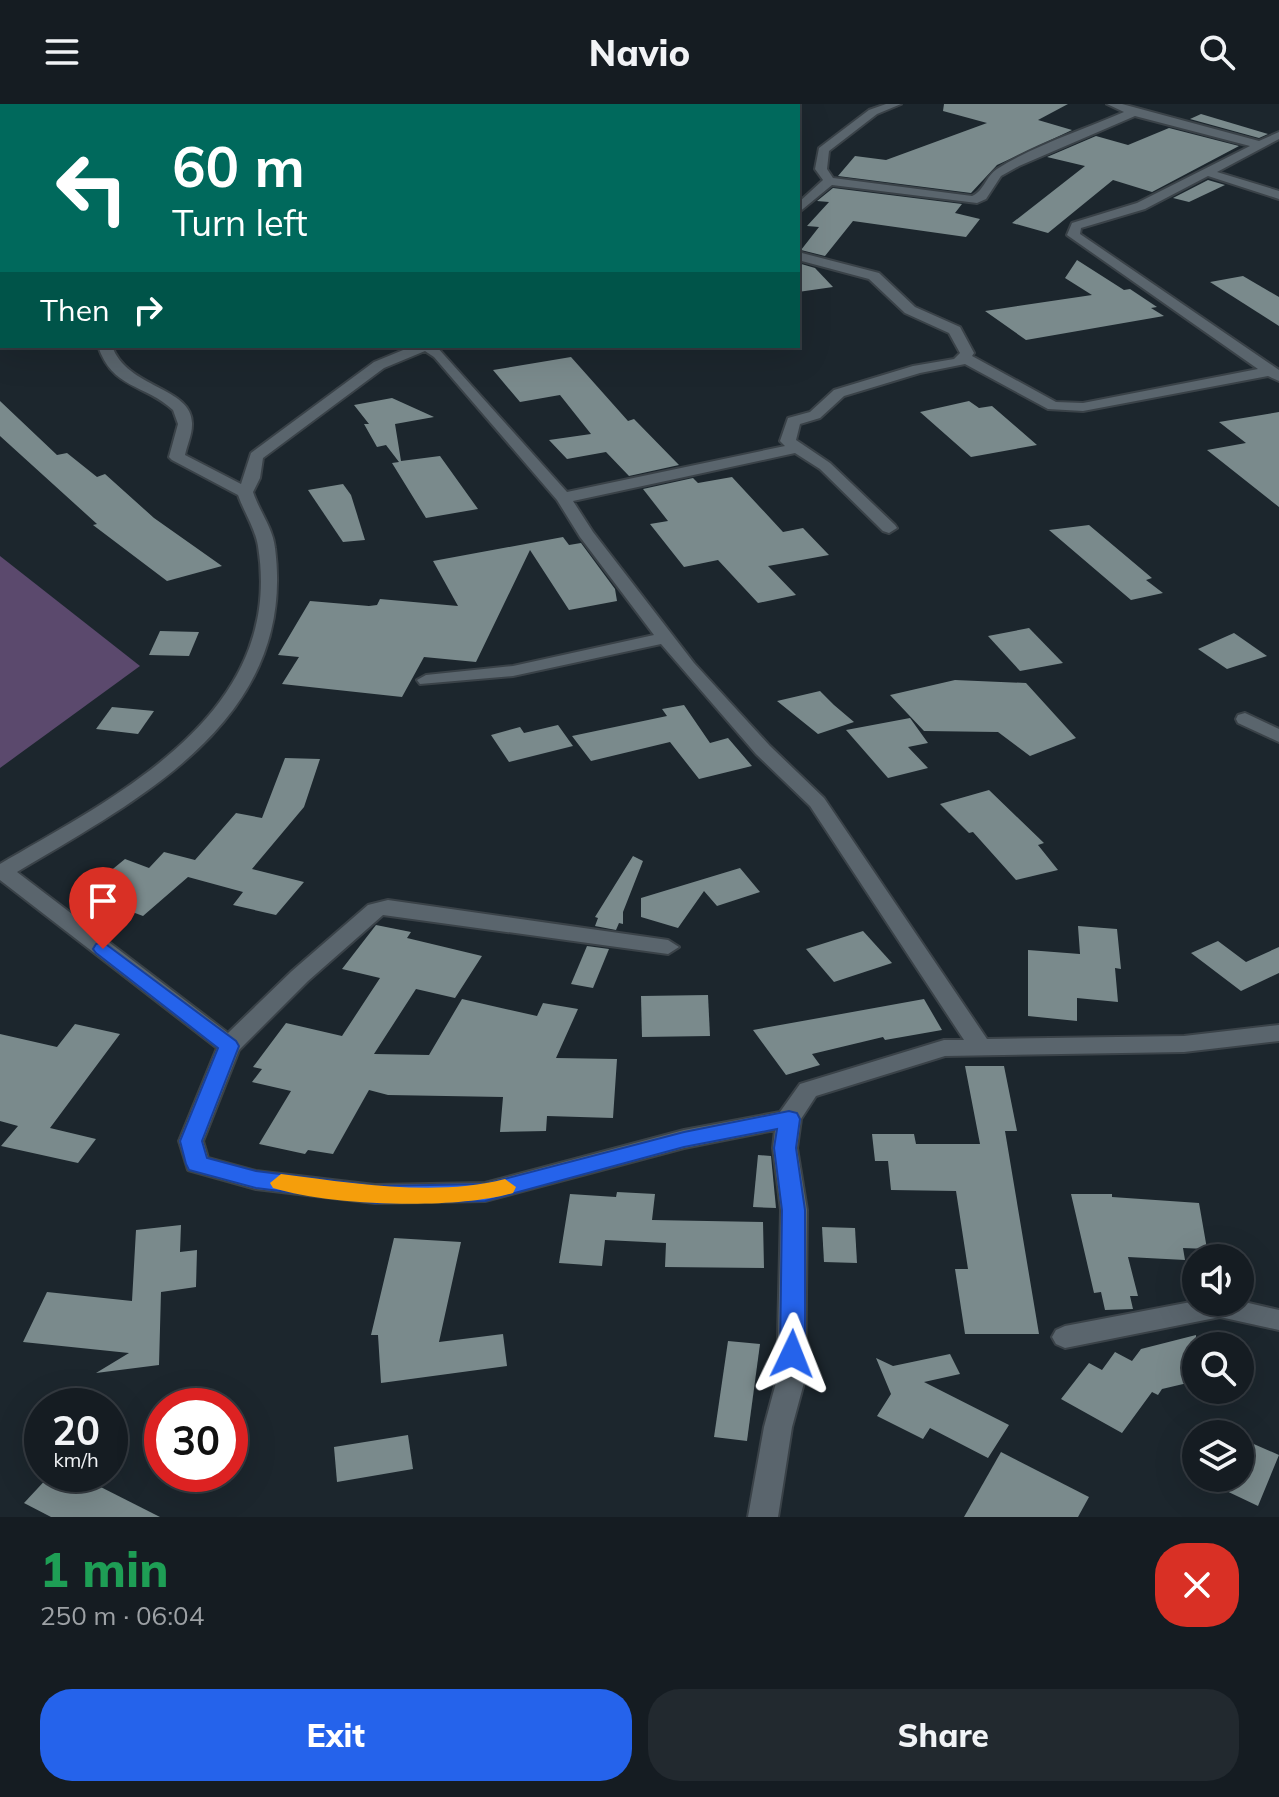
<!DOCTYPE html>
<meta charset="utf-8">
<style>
body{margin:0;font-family:Mulish,sans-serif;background:#22292f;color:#f1f3f6;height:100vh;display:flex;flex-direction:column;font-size:30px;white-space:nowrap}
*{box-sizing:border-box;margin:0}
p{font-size:26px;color:#9da1a5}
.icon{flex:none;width:44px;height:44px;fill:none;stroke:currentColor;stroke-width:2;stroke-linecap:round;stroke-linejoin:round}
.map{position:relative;height:1413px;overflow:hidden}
.drawer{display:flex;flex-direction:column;background:#151c22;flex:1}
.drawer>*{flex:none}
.hud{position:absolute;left:0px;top:0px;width:800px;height:244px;box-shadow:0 8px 32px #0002,0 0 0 2px #343a40;background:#00695c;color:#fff;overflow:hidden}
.tools{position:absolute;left:1182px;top:1140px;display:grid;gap:16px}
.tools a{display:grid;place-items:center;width:72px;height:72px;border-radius:50%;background:#151c22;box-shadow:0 8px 32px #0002,0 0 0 2px #343a40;font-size:40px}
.speed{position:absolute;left:24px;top:1284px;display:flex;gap:16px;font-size:40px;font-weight:700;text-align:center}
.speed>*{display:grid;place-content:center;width:104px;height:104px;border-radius:50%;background:#151c22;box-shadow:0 8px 32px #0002,0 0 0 2px #343a40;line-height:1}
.speed small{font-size:20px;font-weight:400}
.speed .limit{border:12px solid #d22;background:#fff;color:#111}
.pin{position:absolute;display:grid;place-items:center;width:68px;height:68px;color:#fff;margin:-82px -34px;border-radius:50% 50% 50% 0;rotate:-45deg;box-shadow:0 0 8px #0007}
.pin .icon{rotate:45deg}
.me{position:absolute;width:88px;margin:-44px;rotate:2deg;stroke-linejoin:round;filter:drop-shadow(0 0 6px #0008)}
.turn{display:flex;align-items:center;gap:28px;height:168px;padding:0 40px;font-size:36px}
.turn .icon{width:104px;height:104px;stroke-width:2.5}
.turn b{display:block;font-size:56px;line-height:68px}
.then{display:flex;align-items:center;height:76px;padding:0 40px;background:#0003;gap:16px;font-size:30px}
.round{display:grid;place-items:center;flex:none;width:84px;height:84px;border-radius:32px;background:#22292f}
.head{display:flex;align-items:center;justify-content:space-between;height:136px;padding:0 40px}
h1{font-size:48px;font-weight:800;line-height:60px;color:#1e9e55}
.button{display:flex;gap:16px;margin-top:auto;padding:16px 40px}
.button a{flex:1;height:92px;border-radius:32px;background:#2563eb;color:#fff;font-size:32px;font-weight:800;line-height:92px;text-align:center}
.button a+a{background:#22292f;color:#f1f3f6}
header{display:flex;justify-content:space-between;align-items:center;height:104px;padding:0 40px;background:#151c22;font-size:36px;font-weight:800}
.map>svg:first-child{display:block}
</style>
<header><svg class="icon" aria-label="menu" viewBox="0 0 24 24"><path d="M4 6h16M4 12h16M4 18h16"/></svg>Navio<svg class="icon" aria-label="search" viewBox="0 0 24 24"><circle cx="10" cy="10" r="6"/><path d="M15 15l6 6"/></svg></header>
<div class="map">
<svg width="1279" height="1413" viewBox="0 0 1279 1413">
<rect width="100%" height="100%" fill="#1c262d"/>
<polygon fill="#5b496d" points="0,452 140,562 0,664"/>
<g fill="#7a8a8c">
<polygon points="944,0 1068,0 1038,16 1072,26 997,61 971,89 838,72 855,52 886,56 987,19 943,7"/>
<polygon points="1201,10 1268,30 1259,34 1190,15"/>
<polygon points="1169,24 1239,42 1152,88 1113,76 1048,129 1012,119 1085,62 1047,53 1096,32 1128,41"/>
<polygon points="1208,76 1225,81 1189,98 1173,94"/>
<polygon points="833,84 962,100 955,109 980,115 966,133 853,117 825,152 801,146 819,123 807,122 829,98 817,97"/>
<polygon points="1077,156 1124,186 1130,185 1157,203 1151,204 1164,212 1026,236 985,207 1092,191 1065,174"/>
<polygon points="798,159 815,164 833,183 798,188"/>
<polygon points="1243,172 1279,193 1279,222 1210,178"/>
<polygon points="571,253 628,317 634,315 679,361 629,372 606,348 567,355 549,336 591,330 560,291 520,298 493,266"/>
<polygon points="392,294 434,313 395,320 401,357 440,352 478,405 426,414 392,359 399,358 386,341 377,343 364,320 369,320 354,301"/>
<polygon points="0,297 57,351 67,349 97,373 105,370 154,414 222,462 167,477 93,421 97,420 0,332"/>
<polygon points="969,297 979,304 992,302 1037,341 971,353 920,308"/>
<polygon points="1279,308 1279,403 1207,346 1246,339 1219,318"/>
<polygon points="732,373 783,428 803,424 829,451 768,462 796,491 758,499 718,456 684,463 650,420 668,417 643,385 693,374 698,379"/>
<polygon points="343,380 351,391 365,436 343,438 308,386"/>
<polygon points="1089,421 1152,474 1146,476 1163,489 1131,496 1049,426"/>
<polygon points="563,433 569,441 581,439 615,485 617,497 569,506 530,446 476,558 424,553 402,593 282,580 299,553 278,551 310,497 369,502 377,501 380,495 458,502 433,457"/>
<polygon points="1029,524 1063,559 1020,567 988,532"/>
<polygon points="160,527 199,528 189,552 149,551"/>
<polygon points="1234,529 1267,552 1227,565 1198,545"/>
<polygon points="955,576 1026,579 1076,634 1030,652 998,628 924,627 890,591"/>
<polygon points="820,587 834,601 854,618 818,630 777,597"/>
<polygon points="684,601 710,639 728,634 752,662 699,675 670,638 591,657 572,632 667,612 662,605"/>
<polygon points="112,603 154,607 138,630 96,625"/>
<polygon points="910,614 928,639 908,643 928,664 888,674 846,626"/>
<polygon points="558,621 573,642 509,658 491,631 520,623 524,629"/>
<polygon points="285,654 320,655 304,703 252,765 304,778 276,811 233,801 243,788 188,773 143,812 119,803 94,823 79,811 96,796 81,791 125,755 149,764 164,748 195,756 236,709 262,714"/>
<polygon points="989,686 1044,739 1038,741 1058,766 1016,776 973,728 969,729 940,700"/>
<polygon points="633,752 643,757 623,808 623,820 619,819 616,826 595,822 598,814 595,813"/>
<polygon points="740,764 760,788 717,802 704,787 678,824 641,813 641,794"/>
<polygon points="376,821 411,828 407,834 482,852 455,894 416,885 374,950 429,951 462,895 537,912 543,899 578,905 556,954 617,955 613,1014 547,1012 546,1027 500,1028 503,993 388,991 369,986 333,1050 308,1046 305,1050 259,1040 291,987 252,978 262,965 253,963 286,919 342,932 380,874 342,865"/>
<polygon points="1078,822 1117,825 1121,865 1115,864 1118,898 1077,894 1077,917 1028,912 1028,846 1080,850"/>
<polygon points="863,827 892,859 834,878 806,845"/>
<polygon points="1218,837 1246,858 1279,843 1279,869 1241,887 1191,849"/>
<polygon points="587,842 609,845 593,884 571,880"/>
<polygon points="708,891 710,932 642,933 641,892"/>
<polygon points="924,895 942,926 885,936 883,933 812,950 820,961 786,971 753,926"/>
<polygon points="75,920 120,930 50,1024 96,1035 78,1059 1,1042 18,1022 0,1017 0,930 57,943"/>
<polygon points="965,962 1004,962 1017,1027 1005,1027 1039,1230 965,1230 955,1165 968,1165 956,1087 891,1086 888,1057 875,1057 872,1030 914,1030 916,1040 980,1040"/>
<polygon points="758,1051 771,1052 776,1104 753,1103"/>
<polygon points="617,1088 655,1090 652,1116 763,1118 764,1164 665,1163 666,1139 605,1136 602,1162 559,1159 570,1090 616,1093"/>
<polygon points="1071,1090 1112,1090 1112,1093 1199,1099 1207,1145 1183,1144 1185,1156 1128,1153 1138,1192 1130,1192 1133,1205 1105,1206 1101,1188 1094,1189"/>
<polygon points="181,1121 180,1148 197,1146 196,1183 161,1188 159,1261 96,1269 129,1249 23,1238 47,1188 132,1197 136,1126"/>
<polygon points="822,1123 855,1124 857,1159 824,1158"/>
<polygon points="394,1134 461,1138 439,1238 503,1230 507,1262 381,1279 378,1231 371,1231"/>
<polygon points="1196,1231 1196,1277 1162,1285 1158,1291 1152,1288 1122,1329 1061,1295 1089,1259 1102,1266 1115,1248 1132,1257 1141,1245"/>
<polygon points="728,1237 760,1240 747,1337 714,1333"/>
<polygon points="950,1250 960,1270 924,1278 1009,1321 988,1354 930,1324 923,1335 877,1312 891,1290 876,1254 893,1262"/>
<polygon points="408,1331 413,1365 337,1378 334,1343"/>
<polygon points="1240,1334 1279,1351 1258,1402 1199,1374 1240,1374"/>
<polygon points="1001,1348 1089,1393 1078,1413 964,1413"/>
<polygon points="51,1370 75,1370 160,1413 51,1413 24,1399"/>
</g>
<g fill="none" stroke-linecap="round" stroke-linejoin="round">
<g stroke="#3a4248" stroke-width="4">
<g id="minor">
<polygon points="146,0 159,0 160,2 147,2"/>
<polygon points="376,0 387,0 388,2 377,2"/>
<path d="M 886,0 L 901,0 L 877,10 L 829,47 L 827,65 L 833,74 L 972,92 C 984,87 986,72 997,65 C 1035,41 1083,26 1124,8 L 1107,0 L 1122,0 L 1259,37 L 1279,28 L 1279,35 L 1217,68 L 1279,87 L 1279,95 L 1208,72 L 1145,105 L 1081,124 L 1080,130 L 1279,266 L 1279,277 L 1268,272 L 1083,307 L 1048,305 L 965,260 L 920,269 L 844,292 L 820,314 L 800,320 L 796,336 L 830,359 L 895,421 L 897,424 L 889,429 L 883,427 L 820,365 L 795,349 L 573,397 L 593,428 L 694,559 L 770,642 L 824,694 L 987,935 L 1184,932 L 1279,921 L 1279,937 L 1184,948 L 945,952 L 816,992 L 801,1015 L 797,1044 L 807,1106 L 805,1275 L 792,1323 L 778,1413 L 748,1413 L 764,1323 L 777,1275 L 781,1106 L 773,1044 L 775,1026 L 684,1044 L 485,1097 L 375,1099 L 256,1085 L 188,1066 L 179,1037 L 217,944 L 0,776 L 0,760 C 120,690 285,609 258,442 C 255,424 244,408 238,391 L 172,356 L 169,353 L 178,320 L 173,306 C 145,280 112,285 98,242 L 112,242 C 127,285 194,283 192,321 C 192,331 187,341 185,351 L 241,380 L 251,349 L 374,258 L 413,242 L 436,242 L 567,388 L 785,342 L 780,337 L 788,314 L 810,308 L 834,286 L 913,262 L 954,255 L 960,249 L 949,229 L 905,209 L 869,175 L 798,156 L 798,148 L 879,169 L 915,203 L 960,223 L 974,249 L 972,252 L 1056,298 L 1083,299 L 1258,265 L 1067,131 L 1072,119 L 1137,99 L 1250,42 L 1135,12 L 1019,62 L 1001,72 L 986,95 L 977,99 L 832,81 L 798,109 L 798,99 L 823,76 L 815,65 L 819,44 L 869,6 ZM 425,247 L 434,253 L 557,396 L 580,433 L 654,531 L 513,562 L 426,571 L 417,576 L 420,580 L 513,572 L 661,540 L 756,650 L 810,702 L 964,936 L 944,936 L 800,980 L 780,1008 L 684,1026 L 485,1079 L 375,1081 L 256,1067 L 208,1054 L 203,1037 L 239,946 L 308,877 L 383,811 L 668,850 L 679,843 L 668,836 L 388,796 L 368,801 L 292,867 L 228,929 L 17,768 C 141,694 297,615 275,444 C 273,424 259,407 253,388 L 260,374 L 263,354 L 384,264 Z"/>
<rect x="0" y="33" width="2" height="7"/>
<polygon points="1245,609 1279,625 1279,638 1238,619 1236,615 1238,611"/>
<polygon points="1196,1197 1240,1197 1279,1206 1279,1226 1220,1213 1065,1244 1056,1240 1052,1233 1056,1226 1065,1222"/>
</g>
</g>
<use href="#minor" fill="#5a656d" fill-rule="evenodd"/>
</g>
<polygon fill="#2563eb" stroke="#184099" stroke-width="2" points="103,838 236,937 239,942 202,1037 207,1054 256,1067 375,1082 485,1080 684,1028 789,1007 797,1009 800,1015 796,1044 805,1106 805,1250 801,1257 792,1259 783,1257 780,1250 782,1106 774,1044 777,1025 684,1043 485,1097 375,1099 256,1084 189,1066 186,1060 180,1037 218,944 96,849 93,845 96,840"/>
<path fill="#f59e0b" d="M 281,1070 C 351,1079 437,1093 505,1075 L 516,1083 L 513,1089 C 455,1106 332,1102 273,1084 L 270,1079 Z"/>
</svg>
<div class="tools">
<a><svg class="icon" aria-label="sound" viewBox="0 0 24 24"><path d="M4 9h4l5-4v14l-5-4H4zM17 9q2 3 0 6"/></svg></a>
<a><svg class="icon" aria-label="search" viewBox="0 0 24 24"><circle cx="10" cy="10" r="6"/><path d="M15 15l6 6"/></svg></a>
<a><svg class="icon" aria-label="layers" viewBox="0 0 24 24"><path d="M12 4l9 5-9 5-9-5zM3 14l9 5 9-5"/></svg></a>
</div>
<div class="speed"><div>20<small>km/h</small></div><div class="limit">30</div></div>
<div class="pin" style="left:103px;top:845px;background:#d93025"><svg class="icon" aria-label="arrive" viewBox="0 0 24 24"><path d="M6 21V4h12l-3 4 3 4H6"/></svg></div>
<svg class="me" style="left:792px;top:1250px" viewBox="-20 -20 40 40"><path d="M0-17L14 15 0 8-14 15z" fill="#2563eb" stroke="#fff" stroke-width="4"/></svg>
<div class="hud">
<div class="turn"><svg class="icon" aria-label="left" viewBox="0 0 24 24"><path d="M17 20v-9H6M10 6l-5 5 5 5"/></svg><div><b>60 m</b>Turn left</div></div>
<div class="then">Then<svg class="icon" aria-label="right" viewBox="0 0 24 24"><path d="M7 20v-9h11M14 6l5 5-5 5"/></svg></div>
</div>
</div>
<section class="drawer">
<div class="head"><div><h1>1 min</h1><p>250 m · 06:04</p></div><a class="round" style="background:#d93025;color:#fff"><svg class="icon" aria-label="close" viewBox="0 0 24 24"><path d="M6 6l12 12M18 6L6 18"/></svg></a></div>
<div class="button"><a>Exit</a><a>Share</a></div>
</section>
